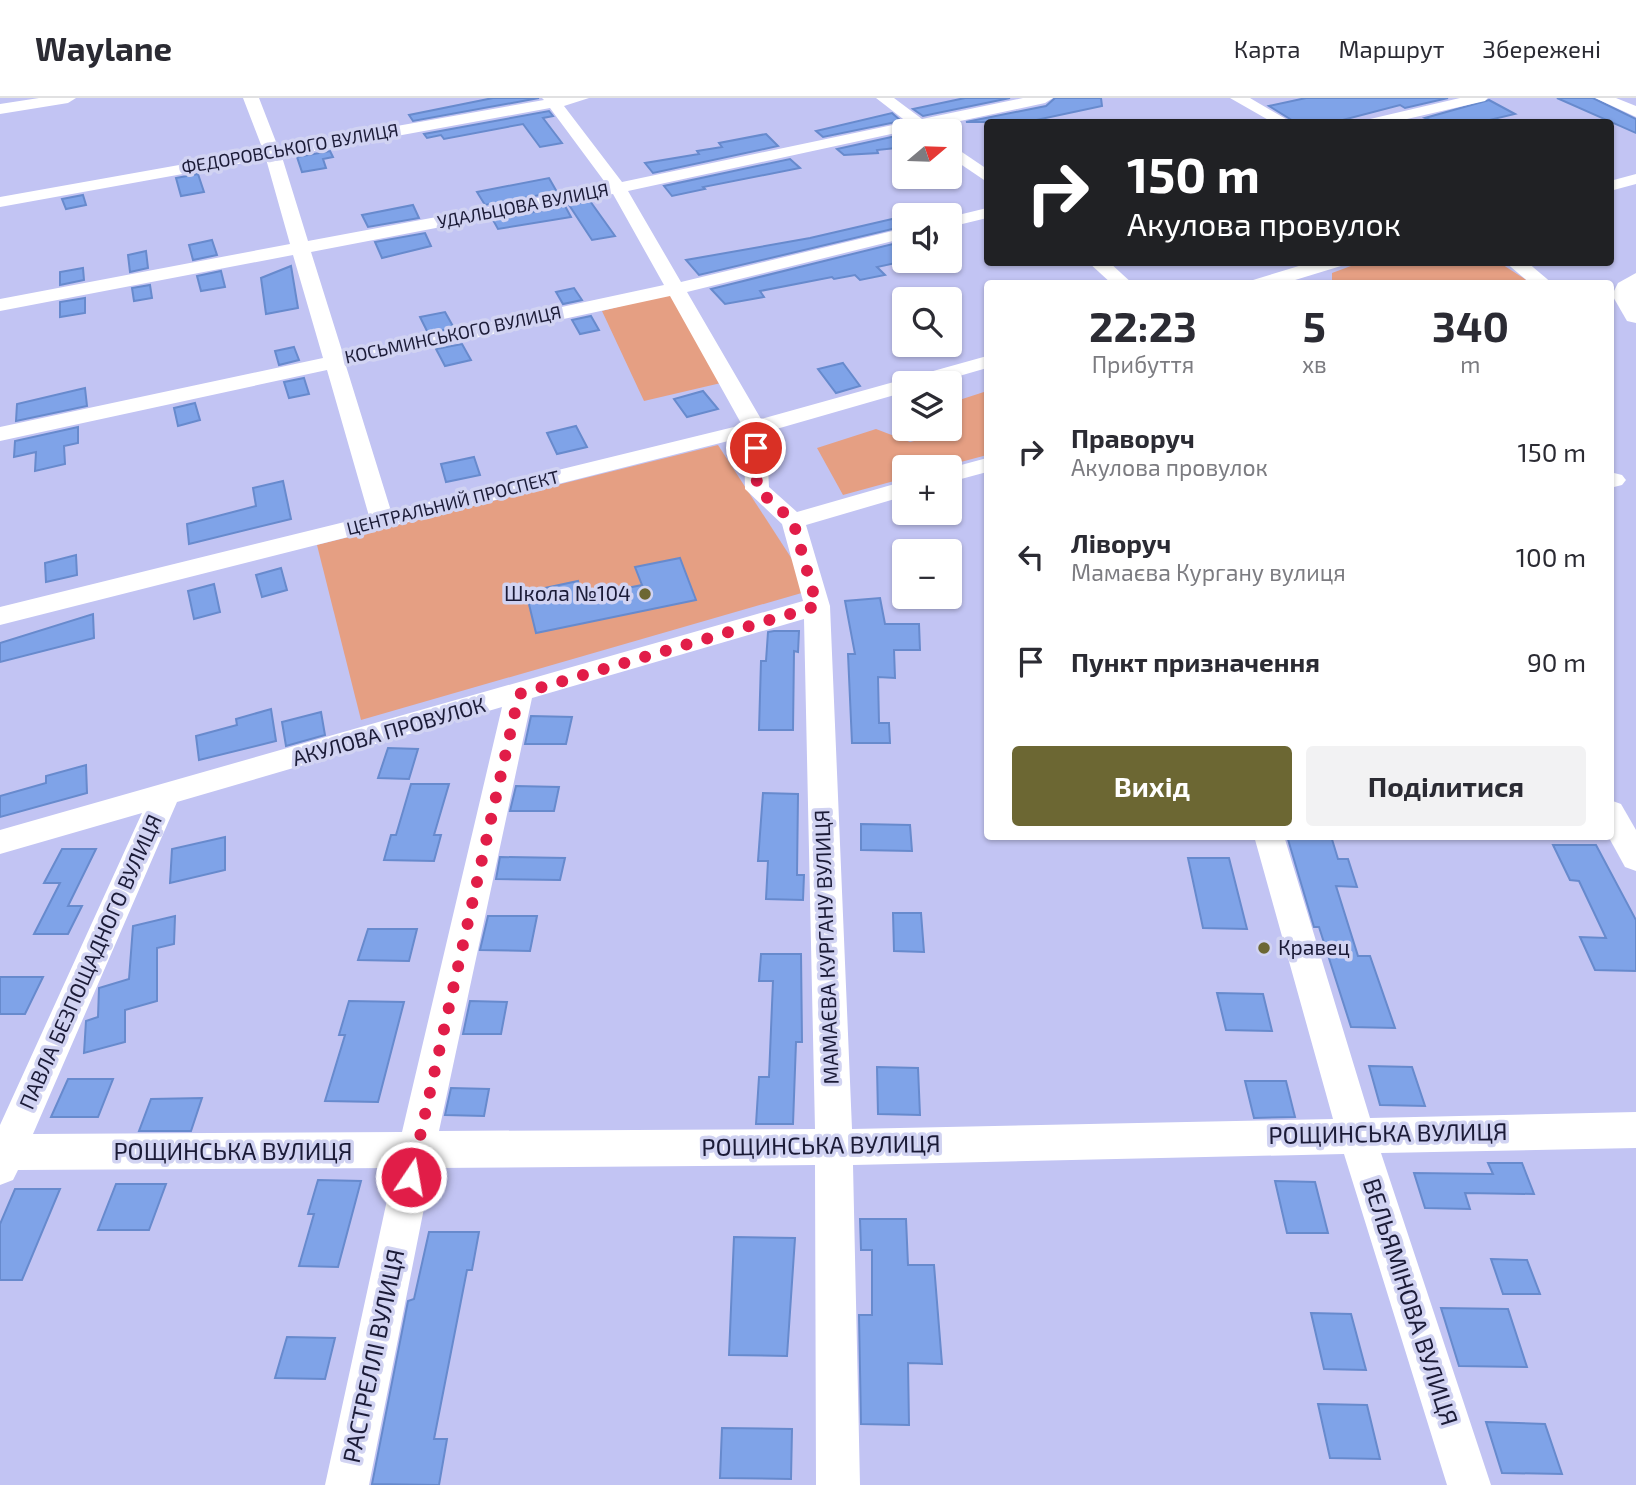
<!DOCTYPE html>
<html lang="uk">
<meta charset="utf-8">
<style>
body{margin:0;font-family:"Exo 2",sans-serif;background:#f2f2f3;color:#2b2b33;height:100vh;display:flex;flex-direction:column;font-size:26px;white-space:nowrap}
*{box-sizing:border-box;margin:0}
p{font-size:23px;color:#7c7c81}
.icon{flex:none;width:38px;height:38px;fill:none;stroke:currentColor;stroke-width:2;stroke-linecap:round;stroke-linejoin:round}
.map{position:relative;flex:1;overflow:hidden}
.details{position:absolute;left:984px;top:182px;width:630px;height:560px;display:flex;flex-direction:column;background:#fff;border-radius:7px;box-shadow:0 2px 5px #0004}
.details>*{flex:none}
.guide{position:absolute;left:984px;top:21px;width:630px;height:147px;border-radius:7px;box-shadow:0 2px 5px #0004;background:#202124;color:#fff;overflow:hidden}
.needle{width:46px;rotate:71deg}
.tools{position:absolute;left:892px;top:21px;display:grid;gap:14px}
.tools a{display:grid;place-items:center;width:70px;height:70px;border-radius:7px;background:#fff;box-shadow:0 2px 5px #0004;font-size:35px}
.pin{position:absolute;display:grid;place-items:center;width:60px;height:60px;color:#fff;margin:-30px;border:4px solid #fff;border-radius:50%;box-shadow:0 2px 7px #0007}
.me{position:absolute;width:77px;margin:-38px;rotate:12deg;stroke-linejoin:round;filter:drop-shadow(0 0 5px #0008)}
.turn{display:flex;align-items:center;gap:24px;height:147px;padding:0 28px;font-size:32px}
.turn .icon{width:91px;height:91px;stroke-width:2.5}
.turn b{display:block;font-size:49px;line-height:60px}
.eta{display:flex;justify-content:space-evenly;align-items:center;height:119px;text-align:center}
.eta b{font-size:42px;font-weight:700;line-height:49px}
.cta{display:flex;gap:14px;margin-top:auto;padding:14px 28px}
.cta a{flex:1;height:80px;border-radius:7px;background:#6c6733;color:#fff;font-size:28px;font-weight:700;line-height:80px;text-align:center}
.cta a+a{background:#f2f2f3;color:#2b2b33}
ul{padding:0;list-style:none}
li{display:flex;align-items:center;gap:21px;height:105px;padding:0 28px}
li div{flex:1}
li b{display:block;font-size:26px}
li em{font-style:normal}
header{display:flex;align-items:center;gap:42px;box-sizing:border-box;height:98px;padding:0 35px;background:#fff;border-bottom:2px solid #e1e1e2}
header strong{font-size:33px}
nav{display:flex;gap:38px;margin-inline-start:auto;font-size:24px}
.map>svg:first-child{display:block}
</style>
<header>
<strong>Waylane</strong>
<nav><a>Карта</a><a>Маршрут</a><a>Збережені</a></nav>
</header>
<div class="map">
<svg width="1636" height="1387" viewBox="0 0 1636 1387">
<rect width="100%" height="100%" fill="#c2c4f3"/>
<g fill="#e59f83">
<polygon points="1359,165 1500,165 1531,185 1332,185 1332,175"/>
<polygon points="664,197 671,198 721,285 644,303 602,213"/>
<polygon points="987,293 987,357 942,369 905,369 905,380 843,397 817,350 876,331 910,344 930,339 929,331 950,331 950,305"/>
<polygon points="718,347 812,492 361,622 317,447"/>
</g>
<g fill="#7fa3e8" stroke="#678acd" stroke-width="2">
<polygon points="493,0 539,0 413,23 409,17"/>
<polygon points="965,0 1010,0 923,18 913,11"/>
<polygon points="1055,0 1101,0 1102,8 1027,24 966,24 1046,8"/>
<polygon points="1306,0 1448,0 1405,10 1400,7 1335,24 1295,24 1269,8"/>
<polygon points="1557,0 1593,0 1636,21 1636,35"/>
<polygon points="1489,2 1515,16 1481,24 1435,24 1425,20"/>
<polygon points="549,13 553,18 543,20 562,45 540,49 523,26 444,41 441,37 427,40 424,36"/>
<polygon points="892,15 901,23 823,39 816,33"/>
<polygon points="766,36 778,48 653,75 645,65 699,56 697,53 722,49 719,45"/>
<polygon points="905,36 905,49 877,52 878,55 844,57 837,51"/>
<polygon points="330,53 333,59 323,61 326,70 302,74 297,59"/>
<polygon points="790,61 800,70 703,89 705,91 672,98 664,88"/>
<polygon points="198,76 204,94 181,98 176,80"/>
<polygon points="549,80 557,94 485,107 477,94"/>
<polygon points="83,97 86,107 66,111 62,101"/>
<polygon points="590,103 615,138 592,142 569,107"/>
<polygon points="413,107 419,120 368,129 362,117"/>
<polygon points="565,108 571,119 498,131 493,122"/>
<polygon points="905,118 905,128 699,177 686,162 810,140"/>
<polygon points="425,135 431,148 382,160 375,144"/>
<polygon points="212,142 217,157 193,162 189,147"/>
<polygon points="905,143 905,163 877,169 885,177 860,182 855,177 834,181 832,179 760,193 764,199 725,206 711,191"/>
<polygon points="146,153 148,170 130,174 128,157"/>
<polygon points="291,168 298,210 266,216 261,180"/>
<polygon points="83,170 84,182 60,187 60,174"/>
<polygon points="221,173 225,189 201,193 197,178"/>
<polygon points="150,187 152,200 134,203 132,190"/>
<polygon points="574,190 582,202 563,206 556,194"/>
<polygon points="85,200 85,215 60,219 60,204"/>
<polygon points="445,214 454,230 428,235 420,219"/>
<polygon points="591,218 599,232 580,236 572,222"/>
<polygon points="462,246 471,262 445,268 436,251"/>
<polygon points="294,249 299,262 279,267 275,253"/>
<polygon points="843,265 860,288 836,295 818,271"/>
<polygon points="304,280 309,296 289,300 284,284"/>
<polygon points="85,290 87,308 16,323 17,306"/>
<polygon points="703,293 718,311 687,319 674,301"/>
<polygon points="195,305 200,322 178,328 174,310"/>
<polygon points="576,328 587,349 557,356 547,335"/>
<polygon points="78,329 78,345 64,348 65,366 35,373 36,354 14,359 15,343"/>
<polygon points="474,359 480,377 446,384 441,366"/>
<polygon points="283,383 291,421 189,446 187,426 256,408 253,390"/>
<polygon points="76,457 77,477 46,484 45,465"/>
<polygon points="680,460 696,502 536,535 526,494 578,483 583,499 642,487 635,469"/>
<polygon points="281,470 287,492 262,499 256,477"/>
<polygon points="214,486 220,514 194,521 188,493"/>
<polygon points="880,500 885,526 919,526 920,552 894,552 895,580 878,579 879,625 889,625 890,645 852,645 848,556 855,556 845,503"/>
<polygon points="93,516 94,540 0,564 0,545"/>
<polygon points="774,533 799,533 798,554 794,553 793,632 759,632 761,563 766,563 768,534"/>
<polygon points="271,611 276,643 199,662 196,638 237,627 236,621"/>
<polygon points="321,614 325,637 286,648 282,624"/>
<polygon points="531,618 572,619 566,646 525,646"/>
<polygon points="388,650 418,651 409,681 378,680"/>
<polygon points="86,667 87,695 0,719 0,698 46,685 46,678"/>
<polygon points="411,686 449,686 434,737 441,737 434,763 384,762 391,737 396,737"/>
<polygon points="516,688 559,689 554,713 510,713"/>
<polygon points="763,695 798,696 797,777 804,777 803,802 766,801 768,763 758,763"/>
<polygon points="861,726 910,727 912,753 861,752"/>
<polygon points="1287,738 1331,738 1338,761 1348,761 1357,789 1336,788 1358,858 1370,858 1395,930 1351,929 1319,829 1314,829"/>
<polygon points="225,739 225,772 170,785 172,751"/>
<polygon points="1553,747 1596,747 1636,822 1636,873 1595,872 1580,839 1606,840 1579,783 1570,782"/>
<polygon points="62,751 96,751 68,808 82,808 68,836 34,836 60,785 44,785"/>
<polygon points="500,759 565,760 560,782 496,781"/>
<polygon points="1188,760 1229,760 1247,831 1203,830"/>
<polygon points="893,815 921,815 924,854 894,853"/>
<polygon points="175,818 174,846 157,850 157,903 125,912 125,944 84,955 86,923 98,919 99,890 129,881 133,828"/>
<polygon points="488,818 537,818 530,853 480,852"/>
<polygon points="368,831 417,831 409,863 358,862"/>
<polygon points="761,856 801,856 802,944 796,944 793,1026 756,1026 759,979 769,979 773,883 759,883"/>
<polygon points="0,879 43,879 25,916 0,916"/>
<polygon points="1217,895 1263,896 1272,933 1226,932"/>
<polygon points="349,903 404,904 378,1004 325,1003 345,937 339,937"/>
<polygon points="470,903 507,904 501,936 463,936"/>
<polygon points="1369,968 1412,969 1425,1008 1380,1007"/>
<polygon points="877,969 918,970 920,1017 878,1016"/>
<polygon points="68,981 113,981 98,1019 51,1019"/>
<polygon points="1245,983 1286,983 1295,1019 1254,1020"/>
<polygon points="451,990 489,991 484,1018 445,1017"/>
<polygon points="202,1000 191,1033 139,1033 151,1001"/>
<polygon points="1488,1065 1522,1065 1534,1096 1465,1095 1470,1111 1425,1110 1414,1075 1493,1076"/>
<polygon points="318,1082 361,1083 338,1169 299,1168 314,1116 308,1116"/>
<polygon points="1275,1083 1315,1084 1328,1135 1287,1135"/>
<polygon points="116,1086 166,1086 149,1132 98,1132"/>
<polygon points="15,1091 60,1091 22,1182 0,1182 0,1126"/>
<polygon points="860,1121 906,1121 908,1167 934,1167 942,1266 908,1265 909,1327 861,1326 859,1217 872,1217 872,1152 861,1152"/>
<polygon points="429,1134 479,1134 472,1172 467,1172 434,1341 447,1341 439,1387 372,1386 408,1203 414,1201"/>
<polygon points="734,1139 795,1140 787,1258 729,1257"/>
<polygon points="1491,1161 1527,1162 1540,1196 1503,1196"/>
<polygon points="1441,1210 1508,1211 1527,1269 1459,1268"/>
<polygon points="1311,1215 1351,1216 1366,1272 1324,1271"/>
<polygon points="287,1239 335,1240 325,1281 275,1280"/>
<polygon points="1318,1306 1367,1307 1380,1361 1330,1360"/>
<polygon points="1486,1324 1545,1326 1562,1376 1502,1375"/>
<polygon points="722,1330 792,1331 791,1381 720,1380"/>
</g>
<g fill="none" stroke-linecap="round" stroke-linejoin="round">
<g fill="#fff" fill-rule="evenodd">
<polygon points="39,0 76,0 68,5 0,16 0,6"/>
<path d="M 243,0 L 259,0 L 278,49 L 544,2 L 542,0 L 589,0 L 564,8 L 622,84 L 907,24 L 876,0 L 894,0 L 922,21 L 1023,0 L 1053,0 L 1045,5 L 932,29 L 936,33 L 905,33 L 628,93 L 681,184 L 905,130 L 905,140 L 687,194 L 761,321 L 987,258 L 987,270 L 935,285 L 905,285 L 905,294 L 766,334 L 769,389 L 797,414 L 905,383 L 905,398 L 806,427 L 830,508 L 852,1031 L 1333,1021 L 1254,738 L 1284,738 L 1370,1020 L 1636,1014 L 1636,1050 L 1381,1055 L 1491,1387 L 1447,1387 L 1344,1056 L 853,1067 L 860,1387 L 816,1387 L 815,1067 L 432,1070 L 369,1387 L 325,1387 L 394,1070 L 18,1072 L 13,1082 L 0,1087 L 0,1027 L 142,715 L 0,756 L 0,732 L 803,503 L 782,426 L 745,391 L 744,339 L 0,527 L 0,509 L 369,418 L 327,272 L 0,343 L 0,329 L 323,260 L 293,157 L 0,213 L 0,201 L 290,146 L 266,61 L 0,109 L 0,99 L 263,52 ZM 550,10 L 607,87 L 308,143 L 282,59 ZM 613,96 L 664,187 L 343,256 L 311,154 ZM 670,198 L 742,327 L 391,413 L 346,268 ZM 804,521 L 815,1031 L 439,1033 L 532,600 ZM 502,609 L 402,1034 L 33,1036 L 177,704 Z"/>
<polygon points="1230,0 1250,0 1291,24 1272,24"/>
<polygon points="1460,0 1488,0 1485,3 1394,24 1368,24 1370,21"/>
<polygon points="1595,0 1616,0 1636,8 1636,19"/>
<polygon points="950,46 987,71 987,84 950,59"/>
<polygon points="1636,76 1636,86 1610,93 1610,83"/>
<polygon points="987,110 987,120 950,129 950,119"/>
<polygon points="1088,164 1109,164 1133,186 1112,186"/>
<polygon points="1312,164 1343,164 1341,168 1282,186 1251,186 1253,182"/>
<polygon points="1505,164 1527,164 1553,186 1531,186"/>
<polygon points="987,360 987,374 950,384 950,370"/>
<polygon points="1614,375 1622,377 1626,382 1622,387 1610,390 1610,376"/>
<polygon points="1610,702 1621,706 1636,732 1636,773 1625,769 1608,738"/>
</g>
<polygon fill="#fff" fill-rule="evenodd" points="1636,175 1636,225 1627,223 1612,197 1618,185"/>
</g>
<g fill="none" stroke-linecap="round" stroke-linejoin="round">
<polyline stroke="#e11d48" stroke-width="12" stroke-dasharray="0 21.6" points="411,1079 519,596 817,508 793,423 757,391 756,350"/>
</g>
<g fill="#6c6733" stroke="#d1d3f2" stroke-width="2.5">
<circle cx="645" cy="496" r="7"/>
<circle cx="1264" cy="850" r="7"/>
</g>
<g text-anchor="middle" stroke-width="7" stroke-linejoin="round" paint-order="stroke">
<g font-size="18" fill="#1b1b37" stroke="#d1d3f2">
<text transform="translate(290 51) rotate(-10)" y="6">ФЕДОРОВСЬКОГО ВУЛИЦЯ</text>
<text transform="translate(523 108) rotate(-11)" y="6">УДАЛЬЦОВА ВУЛИЦЯ</text>
<text transform="translate(453 237) rotate(-12)" y="6">КОСЬМИНСЬКОГО ВУЛИЦЯ</text>
<text transform="translate(453 405) rotate(-14)" y="6">ЦЕНТРАЛЬНИЙ ПРОСПЕКТ</text>
</g>
<g font-size="21" fill="#1b1b37" stroke="#d1d3f2" text-anchor="end">
<text x="631" y="503">Школа №104</text>
<text x="1278" y="857" text-anchor="start">Кравец</text>
</g>
<g font-size="21" fill="#1b1b37" stroke="#d1d3f2">
<text transform="translate(389 634) rotate(-16)" y="7">АКУЛОВА ПРОВУЛОК</text>
<text transform="translate(827 849) rotate(-92)" y="7">МАМАЄВА КУРГАНУ ВУЛИЦЯ</text>
<text transform="translate(91 864) rotate(-66)" y="7">ПАВЛА БЕЗПОЩАДНОГО ВУЛИЦЯ</text>
</g>
<g font-size="24" fill="#1b1b37" stroke="#d1d3f2">
<text transform="translate(1388 1036) rotate(-1)" y="8">РОЩИНСЬКА ВУЛИЦЯ</text>
<text transform="translate(821 1048) rotate(-1)" y="8">РОЩИНСЬКА ВУЛИЦЯ</text>
<text x="233" y="1062">РОЩИНСЬКА ВУЛИЦЯ</text>
<text transform="translate(1410 1204) rotate(72)" y="8">ВЕЛЬЯМІНОВА ВУЛИЦЯ</text>
<text transform="translate(374 1258) rotate(-78)" y="8">РАСТРЕЛЛІ ВУЛИЦЯ</text>
</g>
</g>
</svg>
<div class="tools">
<a><svg class="needle" viewBox="-14 -14 28 28"><path d="M0-13l5 13h-10z" fill="#e53935"/><path d="M0 13l5-13h-10z" fill="#7c7c81"/></svg></a>
<a><svg class="icon" aria-label="sound" viewBox="0 0 24 24"><path d="M4 9h4l5-4v14l-5-4H4zM17 9q2 3 0 6"/></svg></a>
<a><svg class="icon" aria-label="search" viewBox="0 0 24 24"><circle cx="10" cy="10" r="6"/><path d="M15 15l6 6"/></svg></a>
<a><svg class="icon" aria-label="layers" viewBox="0 0 24 24"><path d="M12 4l9 5-9 5-9-5zM3 14l9 5 9-5"/></svg></a>
<a>+</a>
<a>−</a>
</div>
<div class="pin" style="left:756px;top:350px;background:#d93025"><svg class="icon" aria-label="arrive" viewBox="0 0 24 24"><path d="M6 21V4h12l-3 4 3 4H6"/></svg></div>
<svg class="me" style="left:411px;top:1079px" viewBox="-20 -20 40 40"><circle r="17" fill="#e11d48" stroke="#fff" stroke-width="3"/><path d="M0-11L8 9 0 5-8 9z" fill="#fff"/></svg>
<div class="guide">
<div class="turn"><svg class="icon" aria-label="right" viewBox="0 0 24 24"><path d="M7 20v-9h11M14 6l5 5-5 5"/></svg><div><b>150 m</b>Акулова провулок</div></div>
</div>
<section class="details">
<div class="eta">
<div><b>22:23</b><p>Прибуття</p></div>
<div><b>5</b><p>хв</p></div>
<div><b>340</b><p>m</p></div>
</div>
<ul>
<li><svg class="icon" aria-label="right" viewBox="0 0 24 24"><path d="M7 20v-9h11M14 6l5 5-5 5"/></svg><div><b>Праворуч</b><p>Акулова провулок</p></div><em>150 m</em></li>
<li><svg class="icon" aria-label="left" viewBox="0 0 24 24"><path d="M17 20v-9H6M10 6l-5 5 5 5"/></svg><div><b>Ліворуч</b><p>Мамаєва Кургану вулиця</p></div><em>100 m</em></li>
<li><svg class="icon" aria-label="arrive" viewBox="0 0 24 24"><path d="M6 21V4h12l-3 4 3 4H6"/></svg><div><b>Пункт призначення</b></div><em>90 m</em></li>
</ul>
<div class="cta"><a>Вихід</a><a>Поділитися</a></div>
</section>
</div>
